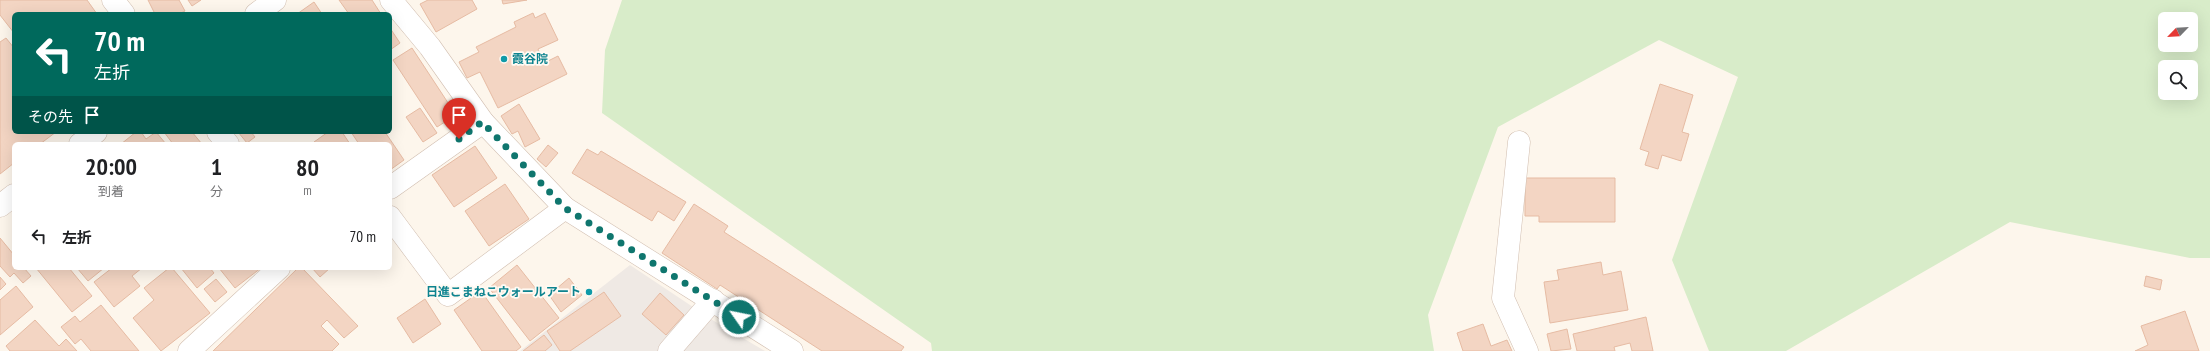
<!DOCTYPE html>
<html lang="ja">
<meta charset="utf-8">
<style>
body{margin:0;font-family:"PT Sans Narrow","Noto Sans JP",sans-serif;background:#f6f6f6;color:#202124;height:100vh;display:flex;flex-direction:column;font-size:15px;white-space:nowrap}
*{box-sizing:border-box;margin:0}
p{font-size:13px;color:#757577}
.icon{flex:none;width:22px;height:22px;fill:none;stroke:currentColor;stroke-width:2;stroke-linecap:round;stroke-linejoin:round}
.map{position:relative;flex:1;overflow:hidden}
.side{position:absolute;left:12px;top:142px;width:380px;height:128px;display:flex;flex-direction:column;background:#fff;border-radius:6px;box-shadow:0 4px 16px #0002}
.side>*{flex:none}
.hud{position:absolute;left:12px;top:12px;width:380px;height:122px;border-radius:6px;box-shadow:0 4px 16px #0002;background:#00695c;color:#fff;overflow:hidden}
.needle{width:26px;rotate:245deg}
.tools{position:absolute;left:2158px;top:12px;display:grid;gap:8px}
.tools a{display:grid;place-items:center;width:40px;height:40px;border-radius:6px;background:#fff;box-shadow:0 4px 16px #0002;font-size:20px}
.pin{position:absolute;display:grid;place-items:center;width:34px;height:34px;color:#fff;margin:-41px -17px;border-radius:50% 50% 50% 0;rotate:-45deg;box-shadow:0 0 4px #0007}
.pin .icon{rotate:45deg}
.me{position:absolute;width:44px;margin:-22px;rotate:303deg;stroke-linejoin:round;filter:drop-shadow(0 0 3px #0008)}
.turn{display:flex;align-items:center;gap:14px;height:84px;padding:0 16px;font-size:18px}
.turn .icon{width:52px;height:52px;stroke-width:2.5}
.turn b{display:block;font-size:28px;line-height:34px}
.then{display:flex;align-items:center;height:38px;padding:0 16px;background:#0003;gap:8px;font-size:15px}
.eta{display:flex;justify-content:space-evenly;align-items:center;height:68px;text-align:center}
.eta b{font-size:24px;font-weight:700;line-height:28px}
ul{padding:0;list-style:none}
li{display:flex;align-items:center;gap:12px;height:52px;padding:0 16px}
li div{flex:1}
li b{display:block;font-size:15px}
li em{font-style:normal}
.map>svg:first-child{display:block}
</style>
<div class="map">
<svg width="2210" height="351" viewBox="0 0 2210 351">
<rect width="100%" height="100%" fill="#fdf6ec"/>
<polygon fill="#efe9e4" points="630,265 714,321 765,351 520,351"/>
<path fill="#d8ecc9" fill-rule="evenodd" d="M 622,0 L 2210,0 L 2210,258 L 2190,258 L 2010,222 L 1786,351 L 1709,351 L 1672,260 L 1738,77 L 1659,40 L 1498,127 L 1428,315 L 1434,351 L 932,351 L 931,343 L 602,113 L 605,50 ZM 2165,19 L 2191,19 L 2191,45 L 2165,45 ZM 2165,67 L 2191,67 L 2191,93 L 2165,93 Z"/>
<g fill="#f3d5c3" stroke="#e6bba3">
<polygon points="0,0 87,0 97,14 14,14 14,33 0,15"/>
<polygon points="148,0 179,0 185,11 179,14 155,14"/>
<polygon points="188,0 201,0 192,6"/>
<polygon points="339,0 372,0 381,14 349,14"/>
<polygon points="428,0 472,0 477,9 436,32 420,4"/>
<polygon points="502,0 527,0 503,4"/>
<polygon points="314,2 322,14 297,14"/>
<polygon points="533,13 535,18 545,13 558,40 538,49 544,63 558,56 567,74 498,108 480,72 467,78 459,62 479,52 476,47 516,27 514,22"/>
<polygon points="390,28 400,43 390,50"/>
<polygon points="6,38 14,48 14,132 56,132 40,144 14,144 14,163 0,174 0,42"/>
<polygon points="412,48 456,115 437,127 393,60"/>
<polygon points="1660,84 1693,95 1682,132 1689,134 1681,161 1662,155 1658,169 1645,165 1649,152 1640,149"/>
<polygon points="519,104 540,139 525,147 518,131 512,134 501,116"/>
<polygon points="420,108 437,133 423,142 406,117"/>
<polygon points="136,132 141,132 146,139 156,132 166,144 121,144"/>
<polygon points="164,132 192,132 202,144 173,144"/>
<polygon points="238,132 251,132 255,137 247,143"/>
<polygon points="328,132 342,132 350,144 315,144 314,142"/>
<polygon points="351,132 385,132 404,160 390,170 390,144 359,144"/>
<polygon points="548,145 558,153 546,167 537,159"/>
<polygon points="475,146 497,178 454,207 432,175"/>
<polygon points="587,149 598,155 601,151 686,202 674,221 658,211 652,221 572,173"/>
<polygon points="1525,178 1615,178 1615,222 1539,222 1539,216 1525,216"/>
<polygon points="505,184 529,219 489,246 465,211"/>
<polygon points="694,204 728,226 724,232 904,347 901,351 822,351 720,285 717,289 662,253"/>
<polygon points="0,238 14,255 14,268 24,268 31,276 23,283 14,273 10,277 0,266"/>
<polygon points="1601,262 1603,275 1621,271 1628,310 1550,323 1544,282 1559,280 1557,270"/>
<polygon points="517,265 559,318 530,341 489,288"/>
<polygon points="36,268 69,268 92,296 72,312"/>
<polygon points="77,268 104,268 88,281"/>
<polygon points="112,268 142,268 132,276 140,286 114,307 94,282"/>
<polygon points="169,268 172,268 210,313 161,351 133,318 154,300 144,288"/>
<polygon points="181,268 210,268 214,273 197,288"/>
<polygon points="219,268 261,268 235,288"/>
<polygon points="298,268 302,268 358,326 344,338 327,320 321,326 339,344 332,351 213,351"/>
<polygon points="312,268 330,268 320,277"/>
<polygon points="2146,276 2162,280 2160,290 2144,286"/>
<polygon points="0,277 6,284 0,290"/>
<polygon points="569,278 582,295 561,312 549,295"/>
<polygon points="216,279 227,292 215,302 204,289"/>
<polygon points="16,286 33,307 0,335 0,300"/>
<polygon points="481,291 521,347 516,351 482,351 454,310"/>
<polygon points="604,292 621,316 570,351 560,351 547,331"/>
<polygon points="660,293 684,315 666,335 642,314"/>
<polygon points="425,299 441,324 413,343 397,318"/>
<polygon points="101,305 139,351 91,351 81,339 75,344 61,327 75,316 80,322"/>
<polygon points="2185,311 2199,351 2135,351 2148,345 2141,326"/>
<polygon points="1646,317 1653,351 1632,351 1630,343 1614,347 1615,351 1577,351 1573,334"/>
<polygon points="35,320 59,346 66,339 77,351 10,351 6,346"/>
<polygon points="1483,324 1491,346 1507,340 1512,351 1463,351 1457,333"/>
<polygon points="1567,329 1571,349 1551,351 1547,334"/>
<polygon points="544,335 552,345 545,351 523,351"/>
</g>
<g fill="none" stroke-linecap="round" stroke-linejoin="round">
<g stroke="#d1beb0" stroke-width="23">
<g id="minor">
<polyline points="113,0 124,14"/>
<polyline points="391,0 430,47 483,122 565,208 792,351"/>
<polyline points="256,14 275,0"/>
<polyline points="218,132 228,144"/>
<polyline points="1519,142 1503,298 1527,351"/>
<polyline points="80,144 96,132"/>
<polyline points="390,188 483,122"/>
<polyline points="0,206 14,195"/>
<polyline points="390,217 448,295 565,208"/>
<polyline points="189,351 279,268"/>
<polyline points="669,351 713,300"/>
</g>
</g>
<use href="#minor" stroke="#fff" stroke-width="22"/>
</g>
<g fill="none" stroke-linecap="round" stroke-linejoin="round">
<polyline stroke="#0f766e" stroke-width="7" stroke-dasharray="0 12.6" points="459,139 482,122 565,208 739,317"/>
</g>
<g fill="#0f9aa8" stroke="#fffaf3" stroke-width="1.5">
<circle cx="504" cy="59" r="4"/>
<circle cx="589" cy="292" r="4"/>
</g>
<g text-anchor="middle" stroke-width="3.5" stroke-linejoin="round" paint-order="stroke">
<g font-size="12" font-weight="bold" fill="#0d838f" stroke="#fffaf3" text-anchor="start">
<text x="512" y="63">霞谷院</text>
<text x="581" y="296" text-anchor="end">日進こまねこウォールアート</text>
</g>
</g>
</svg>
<div class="tools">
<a><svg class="needle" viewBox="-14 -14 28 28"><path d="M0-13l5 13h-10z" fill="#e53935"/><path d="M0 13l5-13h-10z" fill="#757577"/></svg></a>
<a><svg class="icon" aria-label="search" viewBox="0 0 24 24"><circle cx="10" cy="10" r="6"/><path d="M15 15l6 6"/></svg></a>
</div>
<div class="pin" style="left:459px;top:139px;background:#d93025"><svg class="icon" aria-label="arrive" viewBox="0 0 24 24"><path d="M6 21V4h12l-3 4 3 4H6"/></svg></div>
<svg class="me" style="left:739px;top:317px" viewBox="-20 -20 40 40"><circle r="17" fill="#0f766e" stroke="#fff" stroke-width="3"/><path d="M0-11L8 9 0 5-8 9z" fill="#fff"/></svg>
<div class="hud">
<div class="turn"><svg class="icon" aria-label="left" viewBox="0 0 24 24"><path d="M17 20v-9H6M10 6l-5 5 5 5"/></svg><div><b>70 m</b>左折</div></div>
<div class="then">その先<svg class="icon" aria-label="arrive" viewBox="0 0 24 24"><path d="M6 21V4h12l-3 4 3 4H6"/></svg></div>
</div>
<section class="side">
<div class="eta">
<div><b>20:00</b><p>到着</p></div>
<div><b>1</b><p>分</p></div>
<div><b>80</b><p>m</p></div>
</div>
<ul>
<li><svg class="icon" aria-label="left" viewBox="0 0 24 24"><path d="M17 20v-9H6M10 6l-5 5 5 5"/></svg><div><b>左折</b></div><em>70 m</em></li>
</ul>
</section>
</div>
